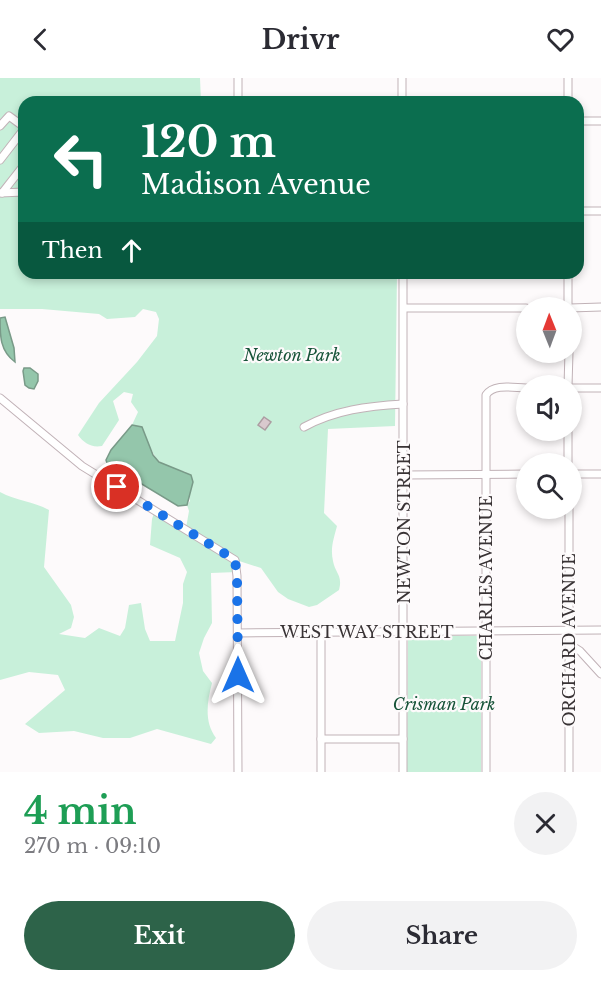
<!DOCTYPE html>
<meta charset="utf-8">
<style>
body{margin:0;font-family:"Libre Baskerville",serif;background:#f2f2f3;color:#2b2b33;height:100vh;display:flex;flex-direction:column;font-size:22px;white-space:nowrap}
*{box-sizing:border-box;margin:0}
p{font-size:20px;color:#7c7c81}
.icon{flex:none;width:33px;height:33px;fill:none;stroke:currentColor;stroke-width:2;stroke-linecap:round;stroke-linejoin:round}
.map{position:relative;height:694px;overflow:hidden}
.details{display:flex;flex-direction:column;background:#fff;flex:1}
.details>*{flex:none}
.hud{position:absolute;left:18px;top:18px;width:566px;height:183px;border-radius:18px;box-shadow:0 3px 9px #0003;background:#0b6e4f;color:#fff;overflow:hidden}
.needle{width:39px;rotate:359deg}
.fabs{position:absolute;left:516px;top:219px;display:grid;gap:12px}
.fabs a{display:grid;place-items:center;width:66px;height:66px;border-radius:50%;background:#fff;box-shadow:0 3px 9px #0003;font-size:30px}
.pin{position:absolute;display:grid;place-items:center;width:51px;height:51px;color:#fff;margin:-26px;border:3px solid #fff;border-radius:50%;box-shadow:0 2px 6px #0007}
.me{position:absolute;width:66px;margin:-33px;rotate:0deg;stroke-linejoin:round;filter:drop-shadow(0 0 4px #0008)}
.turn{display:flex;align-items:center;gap:21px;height:126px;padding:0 24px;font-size:27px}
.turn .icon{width:78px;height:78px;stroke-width:2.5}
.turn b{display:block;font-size:42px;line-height:51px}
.then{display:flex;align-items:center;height:57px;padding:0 24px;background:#0003;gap:12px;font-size:22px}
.round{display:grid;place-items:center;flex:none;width:63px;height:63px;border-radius:32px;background:#f2f2f3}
.headline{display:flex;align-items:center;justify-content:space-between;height:102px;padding:0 24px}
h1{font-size:36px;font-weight:800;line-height:45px;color:#1e9e55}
.button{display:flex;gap:12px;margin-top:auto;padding:12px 24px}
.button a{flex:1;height:69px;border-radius:36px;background:#2d6349;color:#fff;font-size:24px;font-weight:800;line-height:69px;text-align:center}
.button a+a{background:#f2f2f3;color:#2b2b33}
header{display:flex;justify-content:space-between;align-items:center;height:78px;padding:0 24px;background:#fff;font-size:27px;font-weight:800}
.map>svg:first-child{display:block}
</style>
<header><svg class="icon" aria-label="back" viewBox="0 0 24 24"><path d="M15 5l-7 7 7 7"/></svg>Drivr<svg class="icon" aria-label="heart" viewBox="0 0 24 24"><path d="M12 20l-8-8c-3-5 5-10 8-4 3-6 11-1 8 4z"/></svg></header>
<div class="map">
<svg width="601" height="694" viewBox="0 0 601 694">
<rect width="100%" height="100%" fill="#fdfafb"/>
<g fill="#c8f0da">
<path d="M 0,0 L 200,0 L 201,24 L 24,24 L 24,195 L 397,195 L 395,348 L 328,351 L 324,435 L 337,448 C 334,460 330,470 333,483 C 335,495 343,497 339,512 L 317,527 L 309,529 L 288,521 L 278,514 L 261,490 L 236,482 L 237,494 L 211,495 L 212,545 L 204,560 L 199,575 L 203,593 L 212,605 C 207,624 204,644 216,660 L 211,666 L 157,651 L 130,660 L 103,660 L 74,653 L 39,655 L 25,646 L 65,612 L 58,597 L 29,594 L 0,602 L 0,414 C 16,423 33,423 49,432 L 44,489 L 71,527 L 74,539 L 71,550 L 59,556 L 85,560 L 99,550 L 120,558 L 125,550 L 129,527 L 141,525 L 145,551 L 150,563 L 175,563 L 183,525 L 183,506 L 187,494 L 180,480 L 150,467 L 152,441 L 155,432 L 186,450 L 189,433 L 187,427 L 190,423 L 186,394 C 153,386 154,378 142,349 L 132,347 L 138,334 L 131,324 L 133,316 L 124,314 L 113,323 L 119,342 L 102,368 C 91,370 84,365 78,357 L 99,325 L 137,284 L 157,258 L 159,241 L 156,234 L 143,231 L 135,239 L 107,241 L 99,236 L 42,231 L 0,231 Z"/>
<polygon points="408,557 481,558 481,694 407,694"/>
</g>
<g fill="#94c6ab" stroke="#799a88" stroke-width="1.5">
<path d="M 5,239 L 14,270 L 15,284 C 0,273 0,258 0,240 Z"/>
<polygon points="24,290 30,290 38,296 38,303 34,311 29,310 25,307 23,293"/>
<polygon points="132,347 142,349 153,377 159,384 191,397 193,404 187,427 178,428 107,385 106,382 111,372"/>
</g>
<polygon fill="#d9c9ce" stroke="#ac9da2" stroke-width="1.5" points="264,339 271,344 265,352 258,347"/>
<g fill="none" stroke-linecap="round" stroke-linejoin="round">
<g stroke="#c1b2b7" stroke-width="9">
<g id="minor">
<polyline points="402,0 402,24"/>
<polyline points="238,24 238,0"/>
<polyline points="568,24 568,0"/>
<polyline points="578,43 601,43"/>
<polyline points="0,48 9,38 24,49"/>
<polyline points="0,82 24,51"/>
<polyline points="0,115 24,114"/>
<polyline points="2,115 24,87"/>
<polyline points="578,133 601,133"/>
<polyline points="404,230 526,230"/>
<polyline points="568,230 568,195"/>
<polyline points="570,230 601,229"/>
<polyline points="568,308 569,274"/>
<polyline points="572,310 601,310"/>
<polyline points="0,320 82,388 235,482 237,498 238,694"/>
<path d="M 304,349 C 335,332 368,328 403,326"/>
<polyline points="568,386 568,352"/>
<polyline points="572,396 601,396"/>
<polyline points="404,397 526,396"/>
<polyline points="569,430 569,694"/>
<polyline points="238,555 601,552"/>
<polyline points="569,566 580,573 601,596"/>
<polyline points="321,661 403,661"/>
<polyline points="321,694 321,554"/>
<polyline points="403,694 403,195"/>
<path d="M 486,694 L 486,317 C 494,305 514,310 526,310"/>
</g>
</g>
<use href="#minor" stroke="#fff" stroke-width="7"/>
</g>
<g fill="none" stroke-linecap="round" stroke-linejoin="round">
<polyline stroke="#1a73e8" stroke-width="10" stroke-dasharray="0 18" points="117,409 235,482 237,498 238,597"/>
</g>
<g text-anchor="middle" stroke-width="4.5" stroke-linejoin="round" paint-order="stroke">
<g font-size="16" font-style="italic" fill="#165338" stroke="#fdfafb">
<text x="292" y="283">Newton Park</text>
<text x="444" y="632">Crisman Park</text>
</g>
<g font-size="16" fill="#393335" stroke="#fdfafb">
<text transform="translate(404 444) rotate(-90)" y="6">NEWTON STREET</text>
<text transform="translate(486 500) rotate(-90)" y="6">CHARLES AVENUE</text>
<text x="367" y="560">WEST WAY STREET</text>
<text transform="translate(569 562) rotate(-90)" y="6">ORCHARD AVENUE</text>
</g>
</g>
</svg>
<div class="fabs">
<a><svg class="needle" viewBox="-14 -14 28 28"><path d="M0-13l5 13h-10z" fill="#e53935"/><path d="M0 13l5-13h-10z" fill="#7c7c81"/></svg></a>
<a><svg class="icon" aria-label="sound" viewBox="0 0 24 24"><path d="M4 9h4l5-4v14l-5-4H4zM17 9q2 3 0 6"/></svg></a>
<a><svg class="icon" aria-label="search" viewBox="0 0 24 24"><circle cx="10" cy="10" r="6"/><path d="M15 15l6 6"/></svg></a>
</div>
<div class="pin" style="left:117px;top:409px;background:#d93025"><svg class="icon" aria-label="arrive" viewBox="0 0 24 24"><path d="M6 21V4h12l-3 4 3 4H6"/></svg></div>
<svg class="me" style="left:238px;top:597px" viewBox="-20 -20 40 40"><path d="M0-17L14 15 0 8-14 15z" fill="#1a73e8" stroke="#fff" stroke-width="4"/></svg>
<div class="hud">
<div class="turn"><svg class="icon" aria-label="left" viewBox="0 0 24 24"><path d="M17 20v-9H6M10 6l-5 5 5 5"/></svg><div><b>120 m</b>Madison Avenue</div></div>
<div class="then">Then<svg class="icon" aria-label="ahead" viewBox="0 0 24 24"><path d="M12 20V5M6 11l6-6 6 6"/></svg></div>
</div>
</div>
<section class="details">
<div class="headline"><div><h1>4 min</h1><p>270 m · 09:10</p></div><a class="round"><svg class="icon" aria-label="close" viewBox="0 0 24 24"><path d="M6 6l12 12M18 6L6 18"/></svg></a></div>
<div class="button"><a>Exit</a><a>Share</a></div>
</section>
